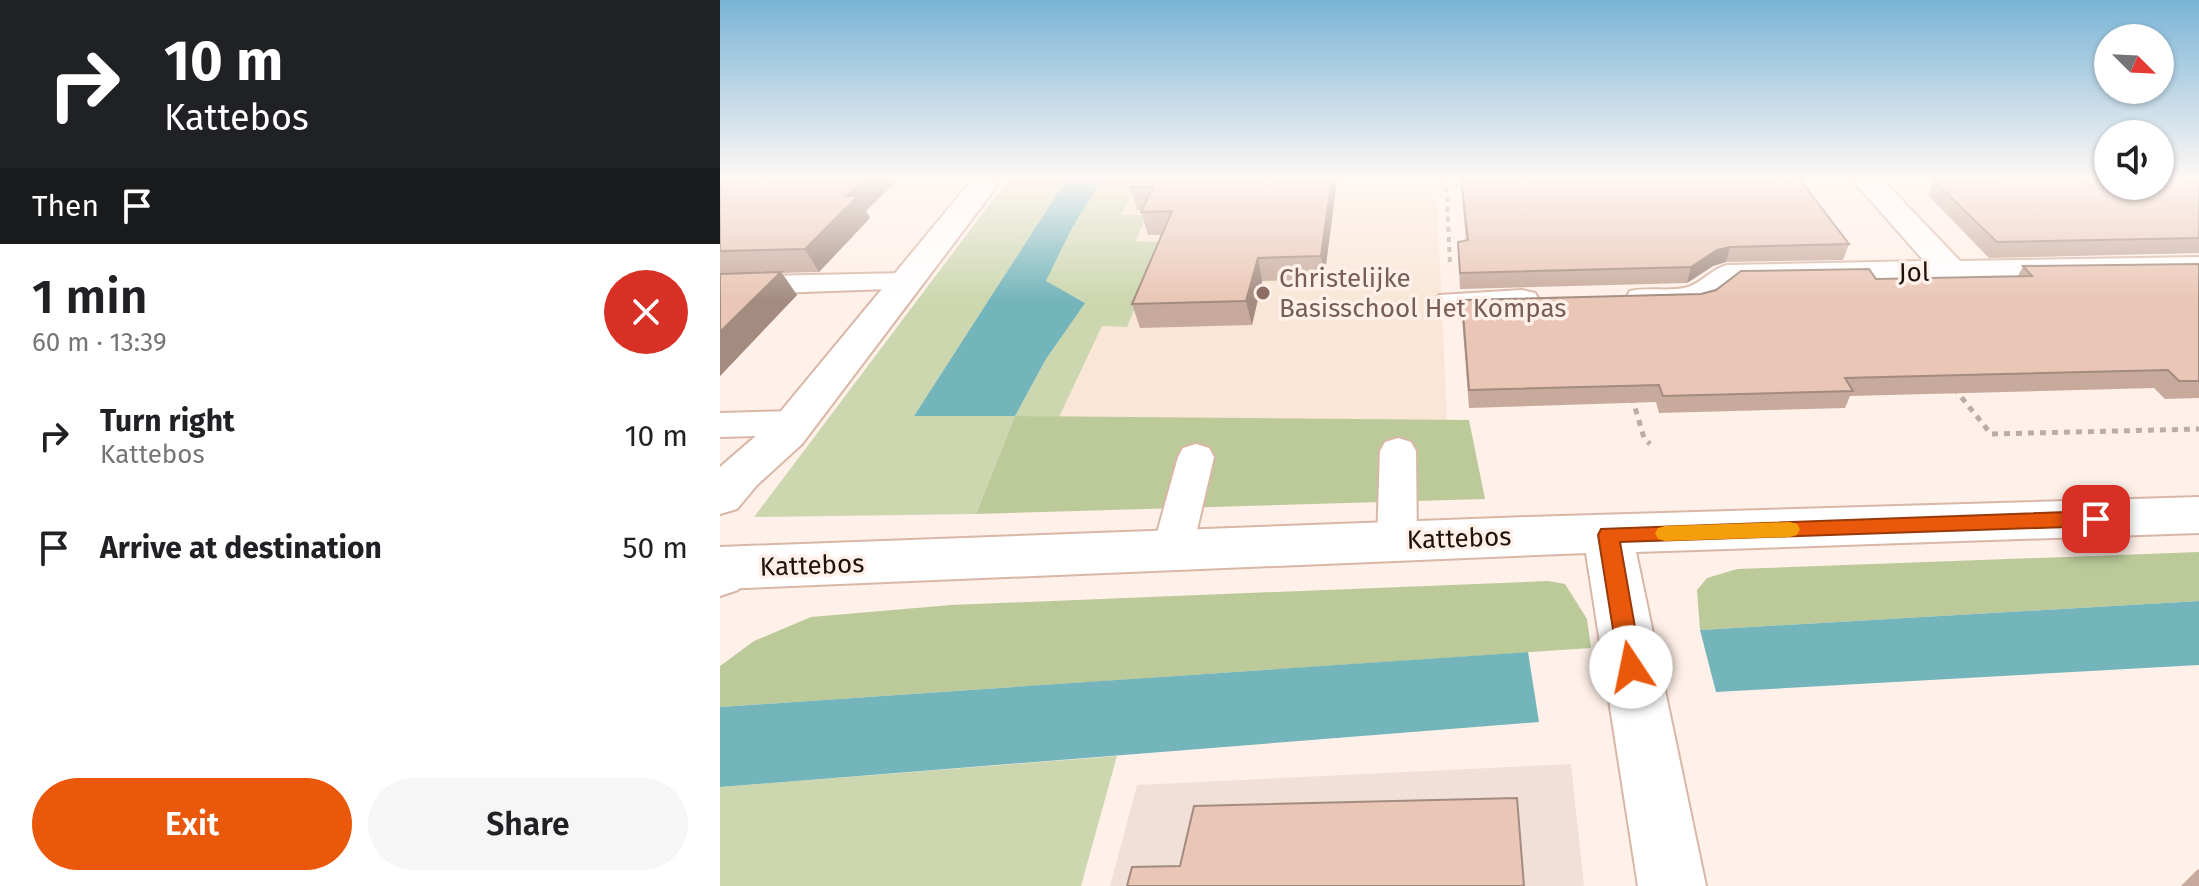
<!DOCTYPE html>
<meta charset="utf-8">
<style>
body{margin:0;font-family:"Fira Sans",sans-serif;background:#f6f6f6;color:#202124;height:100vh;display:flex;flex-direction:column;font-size:30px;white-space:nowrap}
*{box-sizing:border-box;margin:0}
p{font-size:26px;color:#757577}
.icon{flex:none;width:44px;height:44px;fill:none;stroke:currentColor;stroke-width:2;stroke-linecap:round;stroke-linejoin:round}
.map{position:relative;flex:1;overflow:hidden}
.details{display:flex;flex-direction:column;background:#fff;width:720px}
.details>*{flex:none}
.top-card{background:#202124;color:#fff;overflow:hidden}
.needle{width:52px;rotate:114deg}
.controls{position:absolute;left:1374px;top:24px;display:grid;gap:16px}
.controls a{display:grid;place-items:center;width:80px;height:80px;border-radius:50%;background:#fff;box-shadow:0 2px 6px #0004;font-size:40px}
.pin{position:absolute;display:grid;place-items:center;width:68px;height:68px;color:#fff;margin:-34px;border-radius:16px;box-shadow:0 4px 12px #0006}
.me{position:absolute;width:88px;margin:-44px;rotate:349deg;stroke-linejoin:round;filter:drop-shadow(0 0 6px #0008)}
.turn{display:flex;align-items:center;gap:28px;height:168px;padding:0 32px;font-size:36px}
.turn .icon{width:104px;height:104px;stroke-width:2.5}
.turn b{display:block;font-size:56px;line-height:68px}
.then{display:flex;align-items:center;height:76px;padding:0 32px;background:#0003;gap:16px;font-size:30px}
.round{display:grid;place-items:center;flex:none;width:84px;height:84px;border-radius:42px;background:#f6f6f6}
.headline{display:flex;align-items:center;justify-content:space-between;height:136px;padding:0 32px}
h1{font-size:48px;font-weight:600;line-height:60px}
.action{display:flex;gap:16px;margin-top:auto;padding:16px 32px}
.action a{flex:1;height:92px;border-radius:48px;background:#ea580c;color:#fff;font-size:32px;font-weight:600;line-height:92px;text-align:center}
.action a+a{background:#f6f6f6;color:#202124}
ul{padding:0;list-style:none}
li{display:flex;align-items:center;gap:24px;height:112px;padding:0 32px}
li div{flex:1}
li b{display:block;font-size:30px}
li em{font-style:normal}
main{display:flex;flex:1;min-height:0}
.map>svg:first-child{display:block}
</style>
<main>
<section class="details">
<div class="top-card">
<div class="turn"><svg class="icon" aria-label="right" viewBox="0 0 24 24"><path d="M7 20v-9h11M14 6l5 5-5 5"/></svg><div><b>10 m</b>Kattebos</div></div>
<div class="then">Then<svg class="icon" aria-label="arrive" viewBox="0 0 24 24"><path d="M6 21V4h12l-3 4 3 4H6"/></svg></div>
</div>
<div class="headline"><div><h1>1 min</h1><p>60 m · 13:39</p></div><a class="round" style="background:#d93025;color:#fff"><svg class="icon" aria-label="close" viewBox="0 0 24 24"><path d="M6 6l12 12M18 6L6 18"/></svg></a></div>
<ul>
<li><svg class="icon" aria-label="right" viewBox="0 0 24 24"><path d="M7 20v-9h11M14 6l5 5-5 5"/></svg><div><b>Turn right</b><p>Kattebos</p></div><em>10 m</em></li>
<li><svg class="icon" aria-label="arrive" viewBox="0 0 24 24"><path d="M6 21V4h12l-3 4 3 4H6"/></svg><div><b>Arrive at destination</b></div><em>50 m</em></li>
</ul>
<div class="action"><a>Exit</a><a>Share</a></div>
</section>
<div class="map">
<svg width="1479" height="886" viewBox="0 0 1479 886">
<rect width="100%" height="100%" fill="#fff0e9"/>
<polygon fill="#f1e0d8" points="851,764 864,886 390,886 417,785"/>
<polygon fill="#f9e6d6" points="404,177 716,177 727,422 313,433 376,314"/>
<g fill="#ccd7af">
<polygon points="290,177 348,177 194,416 295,416 326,359 364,302 325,282 352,228 383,177 421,177 401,215 426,215 416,241 442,242 407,327 382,326 339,417 295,416 256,514 34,517"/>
<polygon points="397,756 361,886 0,886 0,787"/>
</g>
<g fill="#bcca99">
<polygon points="295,416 749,420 765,499 256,514"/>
<polygon points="1479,552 1479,601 980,630 977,590 987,578 1017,569"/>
<polygon points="828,581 845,584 867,619 871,648 0,707 0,666 34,641 91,617 231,605"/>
</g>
<g fill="#73b5bb">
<polygon points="348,177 383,177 352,228 326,281 365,303 326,359 295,416 194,416"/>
<polygon points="1479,601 1479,665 996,692 980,630"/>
<polygon points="808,652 819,722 0,787 0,707"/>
</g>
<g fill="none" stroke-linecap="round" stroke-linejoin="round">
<g stroke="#d9b7a7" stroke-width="4">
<g id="lane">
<polygon points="185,273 195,276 199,282 195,288 0,295 0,277"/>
<polygon points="74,411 86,415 92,423 86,431 74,435 0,437 0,413"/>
<polygon points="678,438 691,442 696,451 697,541 691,552 677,557 663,552 657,541 660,451 665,442"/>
<polygon points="476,444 489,448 494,457 472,551 466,562 452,567 438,562 432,551 458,457 463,448"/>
</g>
</g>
<g stroke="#d9b7a7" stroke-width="4">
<g id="street">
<polygon points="262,177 272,180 277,186 82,444 37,485 17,509 0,514 0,467 52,422 252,180"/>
<path d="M 1130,177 L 1160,177 L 1240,261 L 1479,257 L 1479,277 L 1015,285 C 1007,291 998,301 989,305 C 972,312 928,311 910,307 L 905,299 L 910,291 C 929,287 951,292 968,287 C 983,282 991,269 1007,265 L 1204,261 Z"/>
<polygon points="802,290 815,293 820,301 815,309 732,314 719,311 714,303 719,295"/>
<polygon points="1479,497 1479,533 916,552 986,886 918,886 866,553 0,589 0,547 808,517"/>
</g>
</g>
<g stroke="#d9b7a7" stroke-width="4">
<polygon id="secondary" points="6,547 24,553 31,568 18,590 0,596 0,549"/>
</g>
<polyline stroke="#baaca6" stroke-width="4" stroke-dasharray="5 5" stroke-linecap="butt" points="726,177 730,264"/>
<g stroke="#baaca6" stroke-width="5" stroke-dasharray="6 6" stroke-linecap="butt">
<polyline points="1234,388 1271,434 1479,429"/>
<polyline points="912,397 924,438 930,444"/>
</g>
<use href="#lane" fill="#fff" fill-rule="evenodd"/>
<use href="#street" fill="#fff" fill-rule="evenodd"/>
<use href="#secondary" fill="#fff" fill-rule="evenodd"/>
</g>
<g fill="#c8aa9c">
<polygon points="0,177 146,211 150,218 99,272 62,273 77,295 0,376"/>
<polygon points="617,177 604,280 542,281 532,325 420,328 412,304 442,235 428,235 421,212 422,210 417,210 410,187"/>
<polygon points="740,177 1078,177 1129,244 1123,260 1006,262 993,266 967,283 740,289 738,242 746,240"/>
<polygon points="1479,177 1479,253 1269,258 1208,195 1214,181"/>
<polygon points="1479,264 1479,398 1445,399 1434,388 1130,396 1125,408 939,413 936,402 749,408 742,317 742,300 981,294 1156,279 1298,276 1303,266"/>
<polygon points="1479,869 1479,886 1461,886 1476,871"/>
</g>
<g fill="#a38b7f">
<polygon points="147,177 181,177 146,211 150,218 99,272 85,249 126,196"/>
<polygon points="612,177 617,177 617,181 604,280 601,256"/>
<polygon points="1010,247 1006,262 993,266 967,283 971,267 997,250"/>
<polygon points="538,258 542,281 532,325 526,301"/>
<polygon points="61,272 77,295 0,376 0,332"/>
</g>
<g fill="#e9c6b5" stroke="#a38b7f" stroke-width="2">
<polygon points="0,177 147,177 126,196 138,196 85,249 0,251"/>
<polygon points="416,177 612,177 601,256 538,258 526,301 412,304 452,211 421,212 433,187 410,187"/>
<polygon points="741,177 1078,177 1129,244 1010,247 997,250 971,267 740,273 738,242 748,240"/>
<polygon points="1388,177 1388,186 1440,186 1440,177 1479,177 1479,238 1277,242 1214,181"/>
<polygon points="1479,264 1479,381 1459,381 1448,370 1125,378 1133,391 943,396 939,385 749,390 742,300 981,294 996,290 1021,271 1149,269 1156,279 1312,276 1303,266"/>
<polygon points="61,272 0,332 0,274"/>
<polygon points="797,798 804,886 407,886 412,867 460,866 474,806"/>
</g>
<linearGradient id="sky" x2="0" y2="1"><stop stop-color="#79b4d6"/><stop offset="0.59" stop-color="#fff8f5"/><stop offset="1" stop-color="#fff8f5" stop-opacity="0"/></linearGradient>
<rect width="1479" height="301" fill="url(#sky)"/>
<polygon fill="#ea580c" stroke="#983908" stroke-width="2" points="1376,511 1383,513 1386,519 1383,524 1376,526 900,542 922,667 919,674 911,677 903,674 899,667 878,535 881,529"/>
<polygon fill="#f59e0b" points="1070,522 1077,524 1080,529 1077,535 1070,537 945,541 938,539 935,533 938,528 945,526"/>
<circle fill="#8d6e63" stroke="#fff0e9" stroke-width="3" cx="543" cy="293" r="8"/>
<g text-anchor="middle" stroke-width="7" stroke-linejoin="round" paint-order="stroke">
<g font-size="26" fill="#1e120c" stroke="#fff0e9">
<text transform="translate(1194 272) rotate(-1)" y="9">Jol</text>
<text transform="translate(739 538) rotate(-2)" y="9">Kattebos</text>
<text transform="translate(92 565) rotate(-2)" y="9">Kattebos</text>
</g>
<g font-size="26" fill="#785e54" stroke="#fff0e9" text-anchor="start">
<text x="559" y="287">Christelijke<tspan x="559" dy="30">Basisschool Het Kompas</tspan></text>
</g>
</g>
</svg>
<div class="controls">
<a><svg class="needle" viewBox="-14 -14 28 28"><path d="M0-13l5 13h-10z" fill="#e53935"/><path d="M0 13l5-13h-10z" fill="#757577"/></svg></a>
<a><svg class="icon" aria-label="sound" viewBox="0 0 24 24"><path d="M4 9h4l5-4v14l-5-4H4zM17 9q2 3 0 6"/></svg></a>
</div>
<div class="pin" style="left:1376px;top:519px;background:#d93025"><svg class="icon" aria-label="arrive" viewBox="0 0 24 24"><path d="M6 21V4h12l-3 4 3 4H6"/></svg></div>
<svg class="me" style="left:911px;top:667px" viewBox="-20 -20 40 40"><circle r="19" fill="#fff"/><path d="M0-13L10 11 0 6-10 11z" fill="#ea580c"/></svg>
</div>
</main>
